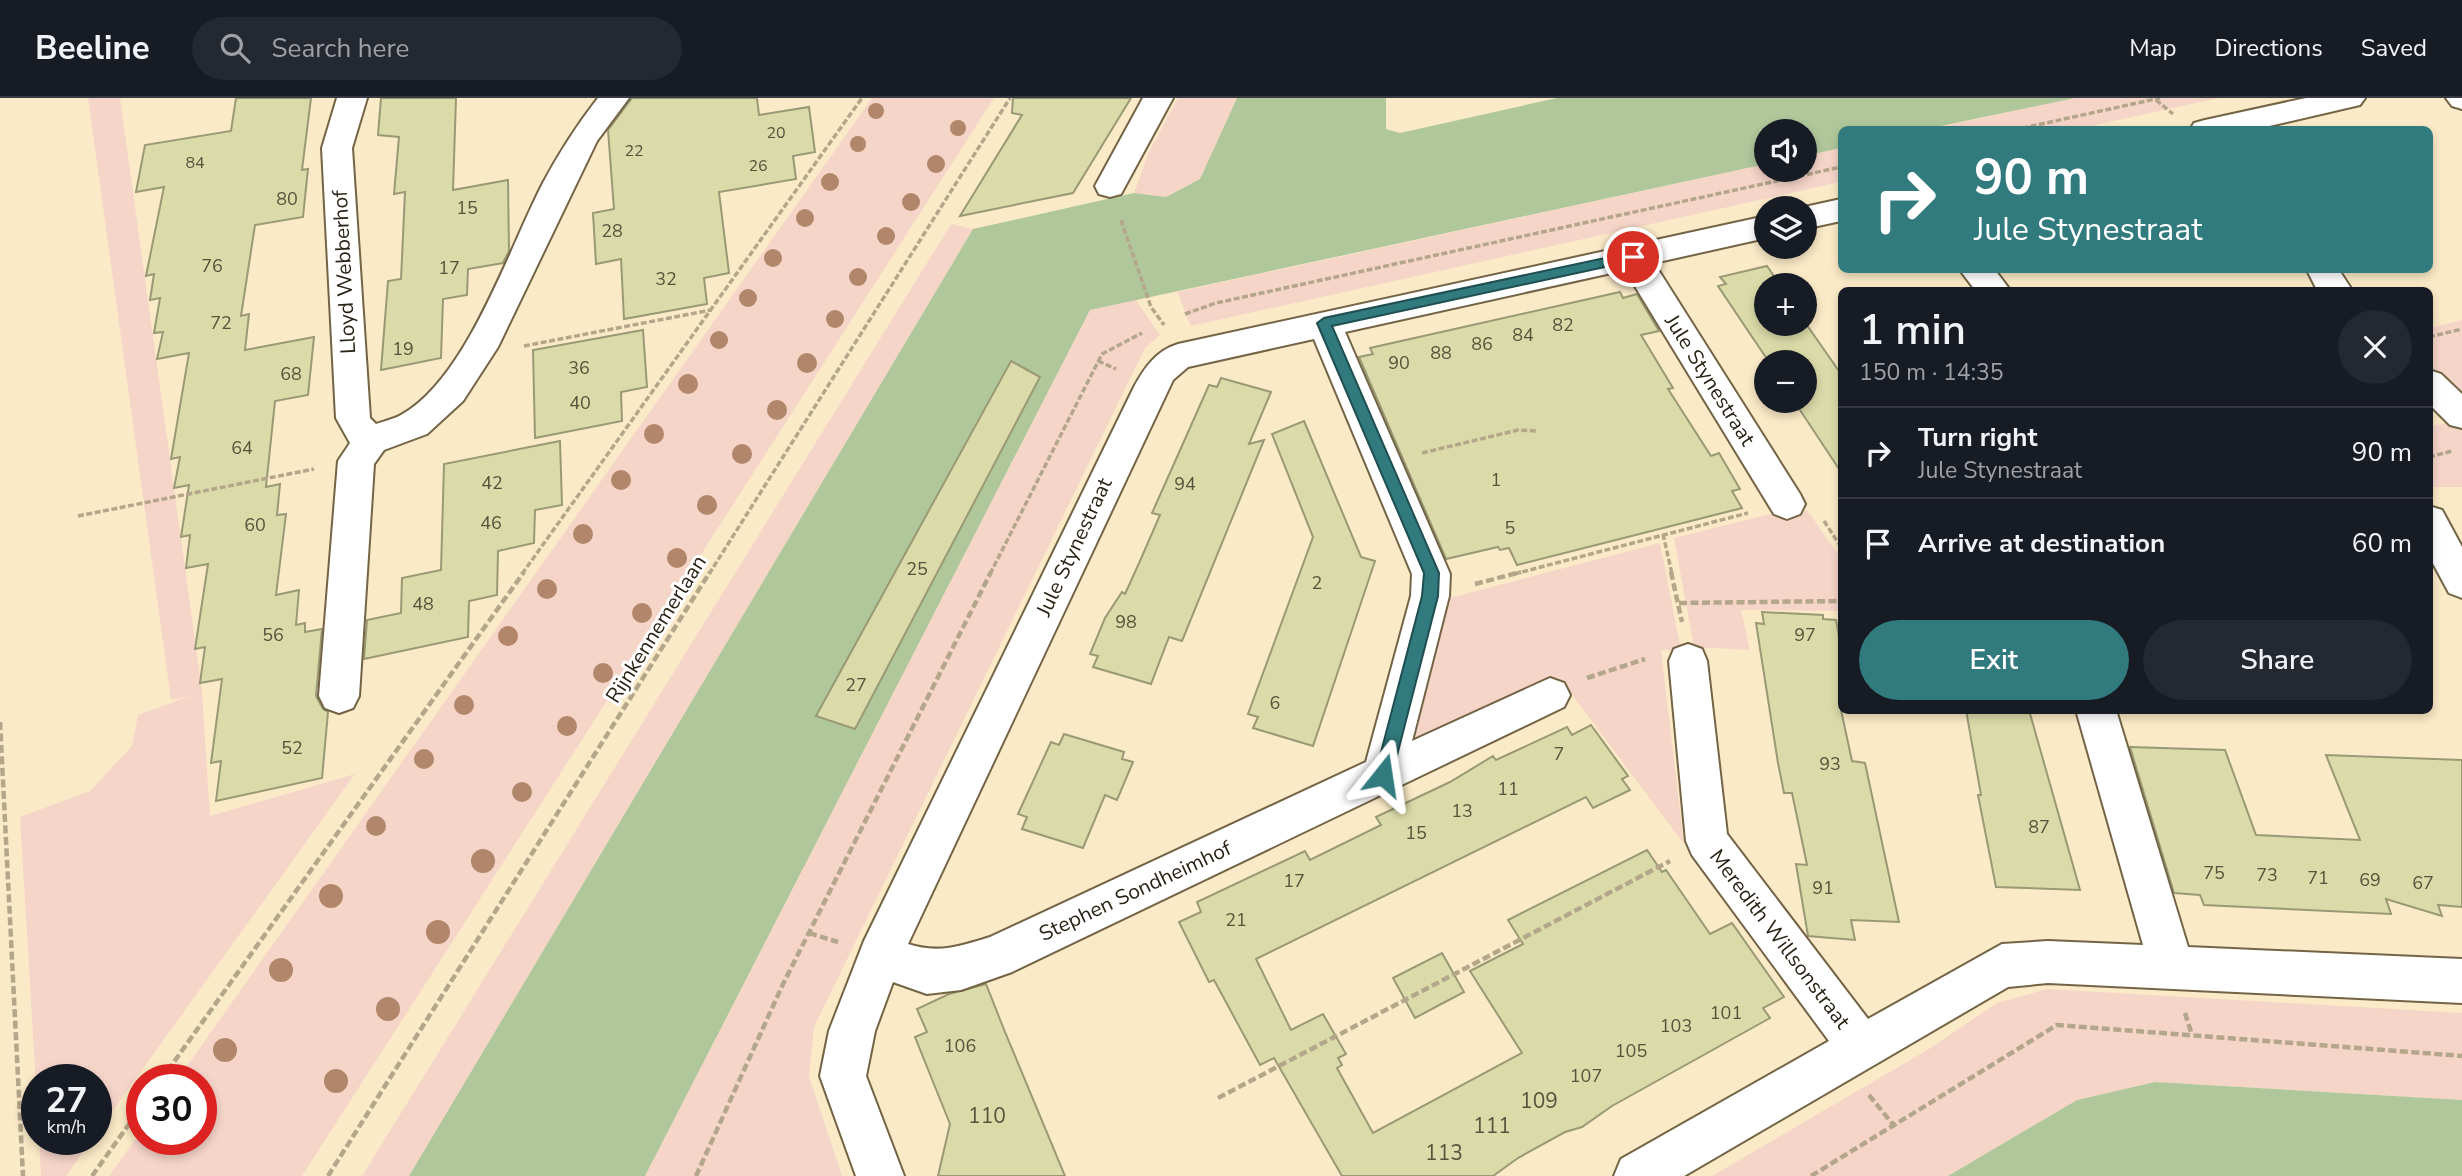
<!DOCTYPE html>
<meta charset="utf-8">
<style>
body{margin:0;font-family:"Nunito Sans",sans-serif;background:#242831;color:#f1f3f6;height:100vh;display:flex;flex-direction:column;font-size:26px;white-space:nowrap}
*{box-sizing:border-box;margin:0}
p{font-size:23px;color:#9ea1a6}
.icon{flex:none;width:38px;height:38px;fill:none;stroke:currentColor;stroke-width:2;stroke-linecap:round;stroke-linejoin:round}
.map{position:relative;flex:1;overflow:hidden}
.sheet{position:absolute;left:1838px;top:189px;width:595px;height:427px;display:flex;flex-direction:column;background:#171b24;border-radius:10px;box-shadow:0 4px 10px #0003}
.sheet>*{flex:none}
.top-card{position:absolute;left:1838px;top:28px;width:595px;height:147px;border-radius:10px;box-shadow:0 4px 10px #0003;background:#317a7d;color:#fff;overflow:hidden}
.buttons{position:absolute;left:1754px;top:21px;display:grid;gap:14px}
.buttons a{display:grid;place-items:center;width:63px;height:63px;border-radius:50%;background:#171b24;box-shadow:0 4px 10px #0003;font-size:35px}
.speed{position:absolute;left:21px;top:966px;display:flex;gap:14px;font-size:35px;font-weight:700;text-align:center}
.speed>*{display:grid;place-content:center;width:91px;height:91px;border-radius:50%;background:#171b24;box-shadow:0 4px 10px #0003;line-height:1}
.speed small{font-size:18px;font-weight:400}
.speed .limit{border:10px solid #d22;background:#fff;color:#111}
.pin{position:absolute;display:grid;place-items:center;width:60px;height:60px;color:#fff;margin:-30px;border:4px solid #fff;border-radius:50%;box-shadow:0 2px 7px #0007}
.me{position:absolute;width:77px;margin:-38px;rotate:15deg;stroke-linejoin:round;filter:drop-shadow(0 0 5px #0008)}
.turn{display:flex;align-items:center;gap:24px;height:147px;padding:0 21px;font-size:32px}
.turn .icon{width:91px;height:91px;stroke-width:2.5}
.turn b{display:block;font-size:49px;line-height:60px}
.round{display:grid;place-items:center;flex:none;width:74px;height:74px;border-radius:37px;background:#242831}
.headline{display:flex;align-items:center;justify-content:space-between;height:119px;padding:0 21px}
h1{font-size:42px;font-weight:600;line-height:52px}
.button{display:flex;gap:14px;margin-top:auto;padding:14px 21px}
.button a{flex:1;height:80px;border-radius:42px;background:#317a7d;color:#fff;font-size:28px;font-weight:600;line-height:80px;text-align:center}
.button a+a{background:#242831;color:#f1f3f6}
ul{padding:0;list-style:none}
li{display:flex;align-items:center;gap:21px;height:91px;padding:0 21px;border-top:2px solid #363941}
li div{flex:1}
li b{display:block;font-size:26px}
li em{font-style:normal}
header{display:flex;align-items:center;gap:42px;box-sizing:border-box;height:98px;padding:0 35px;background:#171b24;border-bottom:2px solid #363941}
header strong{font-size:33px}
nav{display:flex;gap:38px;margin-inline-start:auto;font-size:24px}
.search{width:490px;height:63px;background:#242831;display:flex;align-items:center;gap:18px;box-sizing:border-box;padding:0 24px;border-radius:38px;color:#9ea1a6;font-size:26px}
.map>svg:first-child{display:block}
</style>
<header>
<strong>Beeline</strong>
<div class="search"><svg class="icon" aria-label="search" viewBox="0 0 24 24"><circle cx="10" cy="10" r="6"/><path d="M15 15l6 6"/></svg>Search here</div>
<nav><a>Map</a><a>Directions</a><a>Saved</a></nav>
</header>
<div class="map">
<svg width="2462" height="1078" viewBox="0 0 2462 1078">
<rect width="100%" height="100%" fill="#fbeac7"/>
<g fill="#f6d5c9">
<polygon points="88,0 120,0 202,593 210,718 355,676 96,1036 96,982 37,982 37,1004 20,719 90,693 132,648 138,617 190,598 171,602"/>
<polygon points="872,0 994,0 302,1078 109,1078 142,1032 142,1041 201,1041 201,982 177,982"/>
<polygon points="1178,0 1237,0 1200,81 1165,99 1134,95 1149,54"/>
<polygon points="2072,0 2219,0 2077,31 1927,32"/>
<polygon points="1841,50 1841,84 1191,228 1177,194 1766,66 1766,72 1804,72 1804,58"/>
<polygon points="951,126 973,131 409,1078 362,1078"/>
<polygon points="1136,202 1160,237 1145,250 814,929 809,979 842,1078 645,1078 1090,212"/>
<polygon points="2462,222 2462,301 2429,267 2429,230"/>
<polygon points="2462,321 2462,389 2429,389 2429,329"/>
<polygon points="1790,411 1808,413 1841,461 1841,513 1741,512 1750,552 1694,549 1674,440"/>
<polygon points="1660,445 1681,552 1661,552 1684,746 1559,579 1417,643 1411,622 1446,501"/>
<polygon points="2047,891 2462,915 2462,1002 2155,984 2077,1002 1948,1078 1712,1078 1929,951 1997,905"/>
<polygon points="39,1041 92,1041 66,1078 41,1078"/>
</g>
<g fill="#afc79b">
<polygon points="1237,0 1386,0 1386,31 1400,35 1557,0 2075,0 1927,31 1841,32 1841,50 1804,58 1804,33 1766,33 1766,66 1090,212 645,1078 409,1078 973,131 1134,95 1166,99 1200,81"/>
<polygon points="2155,984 2462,1002 2462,1078 1948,1078 2077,1002"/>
</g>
<g fill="#dbdba9" stroke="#999976" stroke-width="2">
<polygon points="236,0 311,0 302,72 308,71 303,119 255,127 241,218 249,216 245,252 314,239 308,297 275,303 266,389 280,386 277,417 286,416 276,497 299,492 296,527 305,525 305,534 322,531 316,598 323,611 328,614 322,680 216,703 221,663 211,665 222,581 200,585 205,549 195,551 208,466 186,470 190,437 181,439 189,387 174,390 180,359 171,361 189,255 157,261 163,234 154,235 160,200 150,202 154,176 146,178 164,89 136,94 145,47 231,33"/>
<polygon points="381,0 456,0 453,92 508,82 509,153 503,165 468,171 467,197 443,201 441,260 381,272 388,183 401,181 405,94 394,96 399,39 378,37"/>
<polygon points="632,0 757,0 759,17 809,9 815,54 793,58 796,81 719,94 729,175 704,180 707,206 624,221 621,161 596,166 593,115 614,111 608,32"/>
<polygon points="1013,0 1131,0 1073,95 960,118 1022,17 1012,15"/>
<polygon points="1767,168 1780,187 1766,187 1766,226 1804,226 1804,223 1841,276 1841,374 1794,303 1804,303 1804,264 1769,264 1718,188 1726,186 1720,179"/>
<polygon points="1620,194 1623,200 1637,196 1659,233 1641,237 1673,290 1668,291 1711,358 1719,355 1740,391 1732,393 1742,410 1517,467 1509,450 1500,452 1498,449 1446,461 1359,259 1373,256 1370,250"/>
<polygon points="643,232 647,289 621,294 622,323 535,340 533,252"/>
<polygon points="1011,263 1040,279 855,631 816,618"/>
<polygon points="1221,280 1271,294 1249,346 1264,342 1182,543 1169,539 1151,586 1093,569 1098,558 1090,556 1105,520 1122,494 1125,496 1140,463 1160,417 1152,415 1173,368 1209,287 1217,289"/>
<polygon points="1304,323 1361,459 1375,463 1313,648 1253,630 1258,619 1248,616 1313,439 1272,336"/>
<polygon points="560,343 562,407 535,412 534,445 498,453 497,497 469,503 468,539 364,561 367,522 401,515 402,480 441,472 444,366"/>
<polygon points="1762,514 1823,517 1823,521 1836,522 1841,548 1841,612 1852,663 1865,665 1899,824 1851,822 1855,842 1808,838 1796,766 1807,767 1792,695 1784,695 1778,665 1756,525 1764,526"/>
<polygon points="1966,612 2029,612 2080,792 1996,789 1978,697 1981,697"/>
<polygon points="1591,627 1628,678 1622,681 1630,692 1593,710 1586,699 1256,861 1291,932 1323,916 1346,956 1338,960 1342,967 1337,970 1373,1035 1522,955 1470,873 1523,846 1508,822 1647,752 1662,774 1666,772 1710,836 1732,825 1784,899 1763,910 1770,920 1612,1008 1582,1029 1565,1034 1518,1060 1493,1078 1342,1078 1274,960 1260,967 1214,882 1209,884 1179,824 1201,814 1197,804 1305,753 1310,762 1381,727 1376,719 1450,684 1493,658 1496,662 1567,629 1572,637"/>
<polygon points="1064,636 1124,654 1122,661 1133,664 1117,702 1105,697 1083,750 1022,731 1027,719 1018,716 1051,644 1059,647"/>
<polygon points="2130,649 2225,652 2256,737 2360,742 2326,657 2462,662 2462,809 2438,807 2442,818 2386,801 2391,816 2204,807 2200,797 2174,795"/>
<polygon points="1442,855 1464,894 1415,920 1393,880"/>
<polygon points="986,886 1005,934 1065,1078 938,1078 950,1026 915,939 927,934 917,911 949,896"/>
</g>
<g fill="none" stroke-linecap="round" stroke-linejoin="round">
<g stroke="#736445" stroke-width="4">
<g id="minor">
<path d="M 337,0 L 367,0 L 352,50 L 370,320 L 376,326 C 384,323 394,321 401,317 C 467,281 509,150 543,85 C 559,55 577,27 598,0 L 629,0 L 597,43 L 498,249 L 463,303 L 427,336 L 384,352 L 374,366 L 359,598 L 353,610 L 339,615 L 325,610 L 319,598 L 338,363 L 350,345 L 336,320 L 322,50 Z"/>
<polygon points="1143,0 1173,0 1121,96 1110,99 1099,96 1095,88"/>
<polygon points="2306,0 2365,0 2360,7 2252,32 2190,32 2194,25 2205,22"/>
<polygon points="2446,0 2462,0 2462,11 2452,8"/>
<polygon points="1841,101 1841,123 1804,131 1804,110 1800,110"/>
<path d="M 1766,118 L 1766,140 L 1654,165 L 1800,396 L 1805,406 L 1800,416 L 1787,421 L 1774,416 L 1625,172 L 1345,234 L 1450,476 L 1449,498 L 1412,643 L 1550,580 L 1564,585 L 1570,597 L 1564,609 L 1012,874 L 961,892 L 927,896 L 893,884 L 875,933 L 866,978 L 904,1078 L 856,1078 L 820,978 L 829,933 L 864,843 L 1134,289 C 1145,269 1156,253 1178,246 ZM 1314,241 L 1412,476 L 1411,498 L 1366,664 L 990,839 C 962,848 937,856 908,846 L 1173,282 L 1188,269 Z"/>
<polygon points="1960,172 1995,172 2010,192 1975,192"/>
<polygon points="2307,172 2339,172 2352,192 2317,192"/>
<polygon points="2429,272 2441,276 2462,296 2462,330 2450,327 2429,306"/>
<polygon points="2429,408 2442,412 2462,449 2462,500 2449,495 2429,458"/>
<polygon points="1688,546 1702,551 1707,563 1727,736 1868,921 2002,846 2048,843 2143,847 2076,612 2116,612 2188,849 2462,861 2462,905 2048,885 2008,889 1684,1078 1614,1078 1621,1061 1829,943 1692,757 1686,743 1669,563 1674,551"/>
</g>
</g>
<g stroke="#b3a68a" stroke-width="3.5" stroke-dasharray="6 2.5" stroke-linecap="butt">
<polyline points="2156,2 2173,16"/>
<polyline points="2014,32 2160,0"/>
<polyline points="1121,122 1151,209 1164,227"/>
<polyline points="1185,216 1216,205 1841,69"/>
<polyline points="2429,239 2462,231"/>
<polyline points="524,248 711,212"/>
<polyline points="1098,263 1116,271"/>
<polyline points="1422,355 1518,332 1537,333"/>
<polyline points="2429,359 2452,353"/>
<polyline points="78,418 314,371"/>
<polyline points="1824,423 1841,449"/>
<polyline points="1663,436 1672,476"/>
<polyline points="522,476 862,0"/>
<polyline points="709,476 1010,0"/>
<polyline points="990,476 1102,256 1142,235"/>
<polyline points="1514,476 1748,415"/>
</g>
<g stroke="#b3a68a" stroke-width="4.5" stroke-dasharray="8 3.5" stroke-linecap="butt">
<polyline points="1671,474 1682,524"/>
<polyline points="1475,486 1521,474"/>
<polyline points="1679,505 1841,503"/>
<polyline points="1587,580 1645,561"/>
<polyline points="0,624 23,1078"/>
<polyline points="809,835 838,844"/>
<polyline points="2185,915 2192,937"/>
<polyline points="161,982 524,474"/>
<polyline points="1869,997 1895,1029"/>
<polyline points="1218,1000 1670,763"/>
<polyline points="92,1078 142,1008"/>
<polyline points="328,1078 710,474"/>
<polyline points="696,1078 783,886 991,474"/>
<polyline points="1811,1078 2057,927 2462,958"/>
</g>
<use href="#minor" fill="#fff" fill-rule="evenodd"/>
</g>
<g fill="#b1866a">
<circle cx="876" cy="13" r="8"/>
<circle cx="958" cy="30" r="8"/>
<circle cx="858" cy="46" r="8"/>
<circle cx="936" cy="66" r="9"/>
<circle cx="830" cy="84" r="9"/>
<circle cx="911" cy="104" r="9"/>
<circle cx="805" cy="120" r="9"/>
<circle cx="886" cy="138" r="9"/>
<circle cx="773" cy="160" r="9"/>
<circle cx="858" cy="179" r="9"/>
<circle cx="748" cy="200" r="9"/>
<circle cx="835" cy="221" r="9"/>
<circle cx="719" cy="242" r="9"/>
<circle cx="807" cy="265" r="10"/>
<circle cx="688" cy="286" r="10"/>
<circle cx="777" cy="312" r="10"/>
<circle cx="654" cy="336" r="10"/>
<circle cx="742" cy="356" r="10"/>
<circle cx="621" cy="382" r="10"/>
<circle cx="707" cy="407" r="10"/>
<circle cx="583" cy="436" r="10"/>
<circle cx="677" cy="460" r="10"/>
<circle cx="547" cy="491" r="10"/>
<circle cx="642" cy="515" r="10"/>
<circle cx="508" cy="538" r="10"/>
<circle cx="603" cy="575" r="10"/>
<circle cx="464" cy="607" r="10"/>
<circle cx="567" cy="628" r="10"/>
<circle cx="424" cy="661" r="10"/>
<circle cx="522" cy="694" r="10"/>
<circle cx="376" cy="728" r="10"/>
<circle cx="483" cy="763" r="12"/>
<circle cx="331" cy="798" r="12"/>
<circle cx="438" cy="834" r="12"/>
<circle cx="281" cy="872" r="12"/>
<circle cx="388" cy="911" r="12"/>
<circle cx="225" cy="952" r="12"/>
<circle cx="336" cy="983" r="12"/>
</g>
<polygon fill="#317a7d" stroke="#204f51" stroke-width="2" points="1633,154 1639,159 1637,162 1332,228 1439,475 1438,498 1392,677 1383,685 1377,682 1375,677 1422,498 1424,475 1317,225 1324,220"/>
<g text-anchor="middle" stroke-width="6" stroke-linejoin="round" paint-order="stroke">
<g font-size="16" fill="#56523b">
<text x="776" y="40">20</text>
<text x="634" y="58">22</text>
<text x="195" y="70">84</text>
<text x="758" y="73">26</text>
</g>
<g font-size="18" fill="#56523b">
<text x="287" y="107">80</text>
<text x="467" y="116">15</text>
<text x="612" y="139">28</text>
<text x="212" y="174">76</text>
<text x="449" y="176">17</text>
<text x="666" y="187">32</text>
<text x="221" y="231">72</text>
<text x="1563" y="233">82</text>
<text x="1523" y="243">84</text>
<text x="1482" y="252">86</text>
<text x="403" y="257">19</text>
<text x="1441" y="261">88</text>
<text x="1399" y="271">90</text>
<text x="579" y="276">36</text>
<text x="291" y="282">68</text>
<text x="580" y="311">40</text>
<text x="242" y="356">64</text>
<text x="1496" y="388">1</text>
<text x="492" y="391">42</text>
<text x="1185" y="392">94</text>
<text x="491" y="431">46</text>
<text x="255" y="433">60</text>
<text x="1510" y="436">5</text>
<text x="917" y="477">25</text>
<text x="1317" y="491">2</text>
<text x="423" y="512">48</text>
<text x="1126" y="530">98</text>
<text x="273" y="543">56</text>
<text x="1805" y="543">97</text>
<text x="856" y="593">27</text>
<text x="1275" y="611">6</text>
<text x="292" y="656">52</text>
<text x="1559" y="662">7</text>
<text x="1830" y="672">93</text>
<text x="1508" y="697">11</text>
<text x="1462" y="719">13</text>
<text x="2039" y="735">87</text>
<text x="1416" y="741">15</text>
<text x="2214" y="781">75</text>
<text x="2267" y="783">73</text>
<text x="2318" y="786">71</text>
<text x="2370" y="788">69</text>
<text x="1294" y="789">17</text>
<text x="2423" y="791">67</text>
<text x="1823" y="796">91</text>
<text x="1236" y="828">21</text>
<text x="1726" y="921">101</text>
<text x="1676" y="934">103</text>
<text x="960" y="954">106</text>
<text x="1631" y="959">105</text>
<text x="1586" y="984">107</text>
</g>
<g font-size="21" fill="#2a2416" stroke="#fff">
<text transform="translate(344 174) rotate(-93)" y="7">Lloyd Webberhof</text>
<text transform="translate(1710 282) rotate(58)" y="7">Jule Stynestraat</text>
<text transform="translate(1074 449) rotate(-65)" y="7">Jule Stynestraat</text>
<text transform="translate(656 531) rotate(-58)" y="7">Rijnkennemerlaan</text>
<text transform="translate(1135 793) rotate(-25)" y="7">Stephen Sondheimhof</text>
<text transform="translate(1780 841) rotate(53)" y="7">Meredith Willsonstraat</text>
</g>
<g font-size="21" fill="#56523b">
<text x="1539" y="1010">109</text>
<text x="987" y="1025">110</text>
<text x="1492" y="1035">111</text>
<text x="1444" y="1062">113</text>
</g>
</g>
</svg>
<div class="buttons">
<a><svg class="icon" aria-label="sound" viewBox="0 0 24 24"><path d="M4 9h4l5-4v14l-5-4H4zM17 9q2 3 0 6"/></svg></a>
<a><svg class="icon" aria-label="layers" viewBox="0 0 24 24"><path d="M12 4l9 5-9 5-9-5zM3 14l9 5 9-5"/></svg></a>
<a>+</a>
<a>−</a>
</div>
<div class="speed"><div>27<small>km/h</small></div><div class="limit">30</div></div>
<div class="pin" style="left:1633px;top:159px;background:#d93025"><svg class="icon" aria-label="arrive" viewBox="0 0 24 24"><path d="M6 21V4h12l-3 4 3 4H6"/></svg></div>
<svg class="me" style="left:1383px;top:677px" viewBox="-20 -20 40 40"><path d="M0-17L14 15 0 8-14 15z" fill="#317a7d" stroke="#fff" stroke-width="4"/></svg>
<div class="top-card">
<div class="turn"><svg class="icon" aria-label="right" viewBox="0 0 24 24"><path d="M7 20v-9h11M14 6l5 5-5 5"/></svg><div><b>90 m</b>Jule Stynestraat</div></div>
</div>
<section class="sheet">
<div class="headline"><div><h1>1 min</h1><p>150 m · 14:35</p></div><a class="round"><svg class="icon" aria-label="close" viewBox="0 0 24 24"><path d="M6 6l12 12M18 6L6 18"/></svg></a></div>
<ul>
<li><svg class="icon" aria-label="right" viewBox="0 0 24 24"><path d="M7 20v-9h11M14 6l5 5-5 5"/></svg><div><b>Turn right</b><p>Jule Stynestraat</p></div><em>90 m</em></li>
<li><svg class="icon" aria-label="arrive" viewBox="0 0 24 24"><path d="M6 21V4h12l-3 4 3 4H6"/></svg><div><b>Arrive at destination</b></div><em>60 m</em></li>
</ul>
<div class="button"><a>Exit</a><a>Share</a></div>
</section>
</div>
